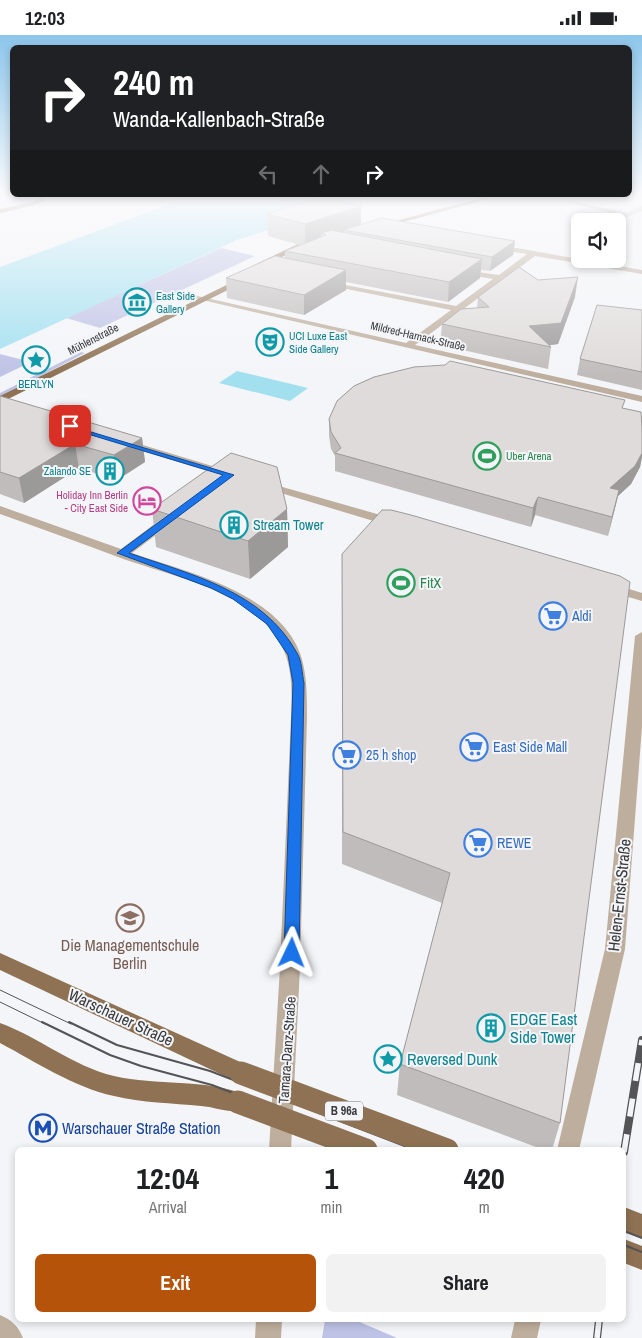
<!DOCTYPE html>
<meta charset="utf-8">
<style>
body{margin:0;font-family:"Archivo Narrow",sans-serif;background:#f2f2f2;color:#202124;height:100vh;display:flex;flex-direction:column;font-size:19px;white-space:nowrap}
*{box-sizing:border-box;margin:0}
p{font-size:16px;color:#757577}
.icon{flex:none;width:28px;height:28px;fill:none;stroke:currentColor;stroke-width:2;stroke-linecap:round;stroke-linejoin:round}
.map{position:relative;flex:1;overflow:hidden}
.side{position:absolute;left:15px;top:1112px;width:611px;height:175px;display:flex;flex-direction:column;background:#fff;border-radius:8px;box-shadow:0 2px 8px #0003}
.side>*{flex:none}
.top-card{position:absolute;left:10px;top:10px;width:622px;height:152px;border-radius:8px;box-shadow:0 2px 8px #0003;background:#202124;color:#fff;overflow:hidden}
.buttons{position:absolute;left:571px;top:178px;display:grid;gap:10px}
.buttons a{display:grid;place-items:center;width:55px;height:55px;border-radius:8px;background:#fff;box-shadow:0 2px 8px #0003;font-size:25px}
.pin{position:absolute;display:grid;place-items:center;width:42px;height:42px;color:#fff;margin:-21px;border-radius:10px;box-shadow:0 2px 8px #0006}
.me{position:absolute;width:55px;margin:-28px;rotate:2deg;stroke-linejoin:round;filter:drop-shadow(0 0 4px #0008)}
.turn{display:flex;align-items:center;gap:18px;height:105px;padding:0 20px;font-size:22px}
.turn .icon{width:65px;height:65px;stroke-width:2.5}
.turn b{display:block;font-size:35px;line-height:42px}
.lanes{display:flex;align-items:center;height:48px;padding:0 20px;background:#0003;justify-content:center;gap:25px;direction:ltr}
.lanes .off{opacity:.35}
.eta{display:flex;justify-content:space-evenly;align-items:center;height:85px;text-align:center}
.eta b{font-size:30px;font-weight:800;line-height:35px}
.primary-button{display:flex;gap:10px;margin-top:auto;padding:10px 20px}
.primary-button a{flex:1;height:58px;border-radius:8px;background:#b45309;color:#fff;font-size:20px;font-weight:800;line-height:58px;text-align:center}
.primary-button a+a{background:#f2f2f2;color:#202124}
.status{display:flex;justify-content:space-between;align-items:center;height:35px;padding:0 25px;background:#fff;direction:ltr}
.status svg{height:14px;fill:currentColor}
.map>svg:first-child{display:block}
</style>
<div class="status"><b>12:03</b><svg viewBox="0 0 49 12"><path d="M0 12V9h3v3zM5 12V6h3v6zM10 12V3h3v9zM15 12V0h3v12zM26 1h20v11H26zM47 4h2v5h-2z"/></svg></div>
<div class="map">
<svg width="642" height="1303" viewBox="0 0 642 1303">
<rect width="100%" height="100%" fill="#f4f5f8"/>
<g fill="#bec2e5">
<polygon points="221,213 255,221 100,293 66,283"/>
<polygon points="81,317 85,318 0,362 0,358"/>
<polygon points="0,319 31,327 0,342"/>
<polygon points="325,1285 355,1285 397,1303 322,1303"/>
</g>
<g fill="#a2e0f0">
<polygon points="194,160 377,160 237,205 0,314 0,232"/>
<polygon points="237,336 308,353 290,366 219,348"/>
</g>
<g fill="none" stroke-linecap="round" stroke-linejoin="round">
<g fill="#beae9d" fill-rule="evenodd">
<polygon points="25,160 36,160 46,164 43,166"/>
<polygon points="537,160 549,160 626,178 642,171 642,176 627,182"/>
<polygon points="493,209 642,235 642,239 535,221 415,310 642,361 642,367 185,261 189,259 406,308 451,275 327,250 323,248 324,246 456,271 493,244 457,238 457,234 499,240 527,219 490,213 489,211"/>
<polygon points="123,404 232,437 234,439 228,442 224,441 119,409 118,407"/>
<polygon points="265,447 398,485 400,488 394,492 390,491 261,452 259,450"/>
<path d="M 0,471 L 121,514 L 165,481 L 173,481 L 175,484 L 173,487 L 132,518 C 187,537 280,558 301,621 C 307,640 307,662 307,682 L 300,932 L 291,1115 L 269,1115 L 280,932 L 291,682 C 292,657 293,630 280,608 C 248,554 172,542 118,522 C 79,507 39,493 0,479 Z"/>
<polygon points="610,548 642,558 642,566 605,555 603,552 605,549"/>
<polygon points="642,597 642,692 625,914 579,1115 557,1115 605,914 635,601"/>
<path d="M 0,1280 C 12,1285 18,1291 23,1303 L 0,1303 Z"/>
<polygon points="256,1285 282,1285 281,1303 255,1303"/>
<polygon points="515,1285 541,1285 537,1303 511,1303"/>
</g>
<g fill="#8e7253" fill-rule="evenodd">
<polygon points="492,160 503,160 381,193 377,191"/>
<polygon points="43,162 45,165 36,170 0,178 0,174 32,167"/>
<polygon points="300,208 307,210 261,232 254,230"/>
<polygon points="243,242 250,244 0,368 0,361"/>
<polygon points="0,918 249,1031 252,1038 249,1045 241,1048 233,1045 0,935"/>
<path d="M 0,988 C 39,1002 72,1031 114,1041 C 157,1051 204,1043 246,1060 L 249,1067 L 246,1074 C 232,1080 216,1072 201,1071 C 172,1068 142,1068 114,1061 C 73,1052 36,1027 0,1008 Z"/>
<polygon points="624,1172 642,1179 642,1203 624,1196"/>
<polygon points="624,1204 642,1211 642,1235 624,1228"/>
</g>
<g stroke="#545456" stroke-width="1">
<polyline points="0,955 71,989"/>
<polyline points="0,967 45,989"/>
</g>
<g stroke="#545456" stroke-width="2">
<polyline points="42,987 110,1020 141,1031 212,1050 382,1115"/>
<polyline points="69,987 117,1010 210,1036 415,1115"/>
<polyline points="624,1196 642,1203"/>
<polyline points="624,1210 642,1217"/>
</g>
<g stroke="#545456" stroke-width="8">
<g id="rail">
<polyline points="624,1117 642,1005"/>
<polyline points="597,1303 599,1285"/>
</g>
</g>
<use href="#rail" stroke="#f4f5f8" stroke-width="5.5" stroke-dasharray="18" stroke-linecap="butt"/>
<g stroke="#8e7253" stroke-width="23">
<polyline points="241,1038 447,1115"/>
<polyline points="238,1067 366,1115"/>
</g>
</g>
<g fill="#c0bcbb">
<polygon points="361,171 361,190 515,206 513,220 490,236 481,235 480,243 448,267 346,247 346,255 304,280 227,263 226,243 285,223 285,216 299,210 268,201 267,179"/>
<polygon points="538,245 575,262 558,309 549,310 551,312 548,334 440,310 442,289 477,273 478,262"/>
<polygon points="642,275 642,355 577,340 580,324"/>
<polygon points="0,361 142,403 145,427 117,445 79,433 24,468 0,459"/>
<polygon points="623,373 642,395 642,422 640,432 631,449 618,461 608,501 535,480 531,492 335,436 335,421 331,414 329,401 329,384"/>
<polygon points="152,474 287,474 288,512 250,544 156,512"/>
<polygon points="342,519 560,1088 552,1115 544,1115 397,1060 400,1029 442,868 342,829"/>
</g>
<g fill="#9c9999">
<polygon points="361,171 361,193 344,195 344,199 326,200 321,198 321,206 305,212 305,189"/>
<polygon points="515,206 513,220 490,236 492,222"/>
<polygon points="482,224 480,243 448,267 449,247"/>
<polygon points="346,235 346,255 304,280 304,260"/>
<polygon points="578,242 575,262 558,309 545,311 529,291"/>
<polygon points="142,403 145,427 117,445 114,420"/>
<polygon points="75,409 79,433 24,468 19,443"/>
<polygon points="642,418 642,422 640,432 631,449 618,461 608,501 612,482 610,453"/>
<polygon points="538,462 535,480 531,492 533,473"/>
<polygon points="287,474 288,512 250,544 248,506"/>
</g>
<g fill="#dfdbda" stroke="#9c9999">
<polygon points="317,163 361,171 305,189 267,179"/>
<polygon points="381,183 515,206 492,222 344,195"/>
<polygon points="331,195 482,224 449,247 285,216 326,200 321,198"/>
<polygon points="275,221 346,235 304,260 226,243"/>
<polygon points="519,232 538,245 578,242 561,288 529,291 551,312 442,289 461,274 489,272 478,262"/>
<polygon points="597,270 642,275 642,337 580,324"/>
<polygon points="450,326 625,365 622,373 641,377 642,395 642,418 635,431 610,453 619,455 612,482 538,462 533,473 335,418 341,413 331,397 329,384 337,366 354,351 374,342 414,332 445,330"/>
<polygon points="0,361 142,403 114,420 75,409 19,443 0,437"/>
<polygon points="231,418 277,432 287,474 248,506 152,474"/>
<polygon points="382,475 391,475 411,480 620,541 630,547 560,1088 400,1029 450,838 343,797 342,519"/>
</g>
<linearGradient id="sky" x2="0" y2="1"><stop stop-color="#8cc6eb"/><stop offset="0.47" stop-color="#fafafc"/><stop offset="1" stop-color="#fafafc" stop-opacity="0"/></linearGradient>
<rect width="642" height="341" fill="url(#sky)"/>
<path fill="#1a73e8" stroke="#114b97" d="M 68,390 L 234,440 L 129,518 C 192,540 263,556 297,618 C 302,626 302,639 304,648 L 299,918 L 297,923 L 292,924 L 286,923 L 284,918 L 293,648 L 288,620 L 267,589 L 233,564 L 211,553 L 117,518 L 223,440 L 68,393 Z"/>
<defs>
<g id="museum-ring" transform="scale(1.4375)"><circle r="9.5" fill="#f4f5f8" stroke="#0f9aa8" stroke-width="1.5"/><path d="M0-6L6-3V-2H-6V-3ZM-5-1h2V3h-2ZM-1-1h2V3h-2ZM3-1h2V3H3ZM-6 4H6V6H-6Z" fill="#0f9aa8"/></g>
<g id="theatre-ring" transform="scale(1.4375)"><circle r="9.5" fill="#f4f5f8" stroke="#0f9aa8" stroke-width="1.5"/><path d="M-5-5.5Q0-4 5-5.5V0Q5 5 0 6Q-5 5-5 0ZM-3.3-2.5H-1v1.5H-3.3ZM1-2.5H3.3v1.5H1ZM-2.8 1Q0 5.5 2.8 1Z" fill="#0f9aa8"/></g>
<g id="sight-ring" transform="scale(1.4375)"><circle r="9.5" fill="#f4f5f8" stroke="#0f9aa8" stroke-width="1.5"/><path d="M0-6L1.8-2.2L6-1.7L2.9 1.2L3.7 5.4L0 3.3L-3.7 5.4L-2.9 1.2L-6-1.7L-1.8-2.2Z" fill="#0f9aa8"/></g>
<g id="stadium-ring" transform="scale(1.4375)"><circle r="9.5" fill="#f4f5f8" stroke="#2e9e5b" stroke-width="1.5"/><path d="M0-5a6.5 5 0 1 0 0 10a6.5 5 0 1 0 0-10ZM-3.5-1.8h7v3.6h-7Z" fill="#2e9e5b"/></g>
<g id="building-ring" transform="scale(1.4375)"><circle r="9.5" fill="#f4f5f8" stroke="#0f9aa8" stroke-width="1.5"/><path d="M-4-6H4V6H1V3H-1V6H-4ZM-2.5-4.3h1.7v1.8h-1.7ZM.8-4.3h1.7v1.8H.8ZM-2.5-1h1.7V.8h-1.7ZM.8-1h1.7V.8H.8Z" fill="#0f9aa8"/></g>
<g id="hotel-ring" transform="scale(1.4375)"><circle r="9.5" fill="#f4f5f8" stroke="#d1479c" stroke-width="1.5"/><path d="M-6-4.5h1.5V1H6V5H4.5V3h-9V5H-6ZM-4 0a1.8 1.8 0 1 1 3.6 0ZM.5 0V-2.5h3Q6-2.5 6 0Z" fill="#d1479c"/></g>
<g id="supermarket-ring" transform="scale(1.4375)"><circle r="9.5" fill="#f4f5f8" stroke="#3f7fe0" stroke-width="1.5"/><path d="M-6-5.5h2.5l.6 2H6L4.5 2H-2.5L-4.4-4H-6ZM-1.5 3.2a1.3 1.3 0 1 0 .1 0ZM3 3.2a1.3 1.3 0 1 0 .1 0Z" fill="#3f7fe0"/></g>
<g id="university-ring" transform="scale(1.4375)"><circle r="9.5" fill="#f4f5f8" stroke="#8d6e63" stroke-width="1.5"/><path d="M0-5L7-2L0 1L-7-2ZM-4 1L0 2.5L4 1V4Q0 6-4 4Z" fill="#8d6e63"/></g>
<g id="metro-ring" transform="scale(1.4375)"><circle r="9.5" fill="#f4f5f8" stroke="#1a4fb4" stroke-width="1.5"/><path d="M-5.5 5V-5H-3L0 0L3-5H5.5V5H3V-.5L0 4L-3-.5V5Z" fill="#1a4fb4"/></g>
</defs>
<g fill-rule="evenodd">
<use href="#museum-ring" x="137" y="267"/>
<use href="#theatre-ring" x="270" y="307"/>
<use href="#sight-ring" x="36" y="325"/>
<use href="#stadium-ring" x="487" y="421"/>
<use href="#building-ring" x="110" y="436"/>
<use href="#hotel-ring" x="147" y="466"/>
<use href="#building-ring" x="234" y="490"/>
<use href="#stadium-ring" x="401" y="548"/>
<use href="#supermarket-ring" x="553" y="581"/>
<use href="#supermarket-ring" x="474" y="712"/>
<use href="#supermarket-ring" x="347" y="720"/>
<use href="#supermarket-ring" x="478" y="808"/>
<use href="#university-ring" x="130" y="883"/>
<use href="#building-ring" x="491" y="993"/>
<use href="#sight-ring" x="388" y="1024"/>
<use href="#metro-ring" x="43" y="1093"/>
</g>
<g text-anchor="middle" stroke-width="4" stroke-linejoin="round" paint-order="stroke">
<g font-size="11" fill="#0d838f" stroke="#f4f5f8" text-anchor="start">
<text x="156" y="265">East Side<tspan x="156" dy="13">Gallery</tspan></text>
<text x="289" y="305">UCI Luxe East<tspan x="289" dy="13">Side Gallery</tspan></text>
<text x="36" y="353" text-anchor="middle">BERLYN</text>
<text x="91" y="440" text-anchor="end">Zalando SE</text>
</g>
<g font-size="11" fill="#3a3a3c" stroke="#f4f5f8">
<text transform="translate(418 301) rotate(13)" y="4">Mildred-Harnack-Straße</text>
<text transform="translate(93 304) rotate(-27)" y="4">Mühlenstraße</text>
</g>
<g font-size="11" fill="#27864d" stroke="#f4f5f8" text-anchor="start">
<text x="506" y="425">Uber Arena</text>
</g>
<g font-size="11" fill="#b23c85" stroke="#f4f5f8" text-anchor="end">
<text x="128" y="464">Holiday Inn Berlin<tspan x="128" dy="13">- City East Side</tspan></text>
</g>
<rect fill="#f4f5f8" stroke="#727274" stroke-width="1" x="325" y="1066.5" width="38" height="19" rx="4"/>
<g font-size="12" font-weight="bold" fill="#3a3a3c">
<text x="344" y="1080">B 96a</text>
</g>
<g font-size="14" fill="#0d838f" stroke="#f4f5f8" text-anchor="start">
<text x="253" y="495">Stream Tower</text>
</g>
<g font-size="14" fill="#27864d" stroke="#f4f5f8" text-anchor="start">
<text x="420" y="553">FitX</text>
</g>
<g font-size="14" fill="#366cbe" stroke="#f4f5f8" text-anchor="start">
<text x="572" y="586">Aldi</text>
<text x="493" y="717">East Side Mall</text>
<text x="366" y="725">25 h shop</text>
<text x="497" y="813">REWE</text>
</g>
<g font-size="14" fill="#3a3a3c" stroke="#f4f5f8">
<text transform="translate(287 1015) rotate(-86)" y="5">Tamara-Danz-Straße</text>
</g>
<g font-size="16" fill="#3a3a3c" stroke="#f4f5f8">
<text transform="translate(619 860) rotate(-84)" y="6">Helen-Ernst-Straße</text>
<text transform="translate(121 982) rotate(25)" y="6">Warschauer Straße</text>
</g>
<g font-size="16" fill="#785e54" stroke="#f4f5f8">
<text x="130" y="916">Die Managementschule<tspan x="130" dy="18">Berlin</tspan></text>
</g>
<g font-size="16" fill="#0d838f" stroke="#f4f5f8" text-anchor="start">
<text x="510" y="990">EDGE East<tspan x="510" dy="18">Side Tower</tspan></text>
<text x="407" y="1030">Reversed Dunk</text>
</g>
<g font-size="16" fill="#164399" stroke="#f4f5f8" text-anchor="start">
<text x="62" y="1099">Warschauer Straße Station</text>
</g>
</g>
</svg>
<div class="buttons">
<a><svg class="icon" aria-label="sound" viewBox="0 0 24 24"><path d="M4 9h4l5-4v14l-5-4H4zM17 9q2 3 0 6"/></svg></a>
</div>
<div class="pin" style="left:70px;top:391px;background:#d93025"><svg class="icon" aria-label="arrive" viewBox="0 0 24 24"><path d="M6 21V4h12l-3 4 3 4H6"/></svg></div>
<svg class="me" style="left:292px;top:918px" viewBox="-20 -20 40 40"><path d="M0-17L14 15 0 8-14 15z" fill="#1a73e8" stroke="#fff" stroke-width="4"/></svg>
<div class="top-card">
<div class="turn"><svg class="icon" aria-label="right" viewBox="0 0 24 24"><path d="M7 20v-9h11M14 6l5 5-5 5"/></svg><div><b>240 m</b>Wanda-Kallenbach-Straße</div></div>
<div class="lanes"><svg class="icon off" aria-label="left" viewBox="0 0 24 24"><path d="M17 20v-9H6M10 6l-5 5 5 5"/></svg><svg class="icon off" aria-label="ahead" viewBox="0 0 24 24"><path d="M12 20V5M6 11l6-6 6 6"/></svg><svg class="icon" aria-label="right" viewBox="0 0 24 24"><path d="M7 20v-9h11M14 6l5 5-5 5"/></svg></div>
</div>
<section class="side">
<div class="eta">
<div><b>12:04</b><p>Arrival</p></div>
<div><b>1</b><p>min</p></div>
<div><b>420</b><p>m</p></div>
</div>
<div class="primary-button"><a>Exit</a><a>Share</a></div>
</section>
</div>
